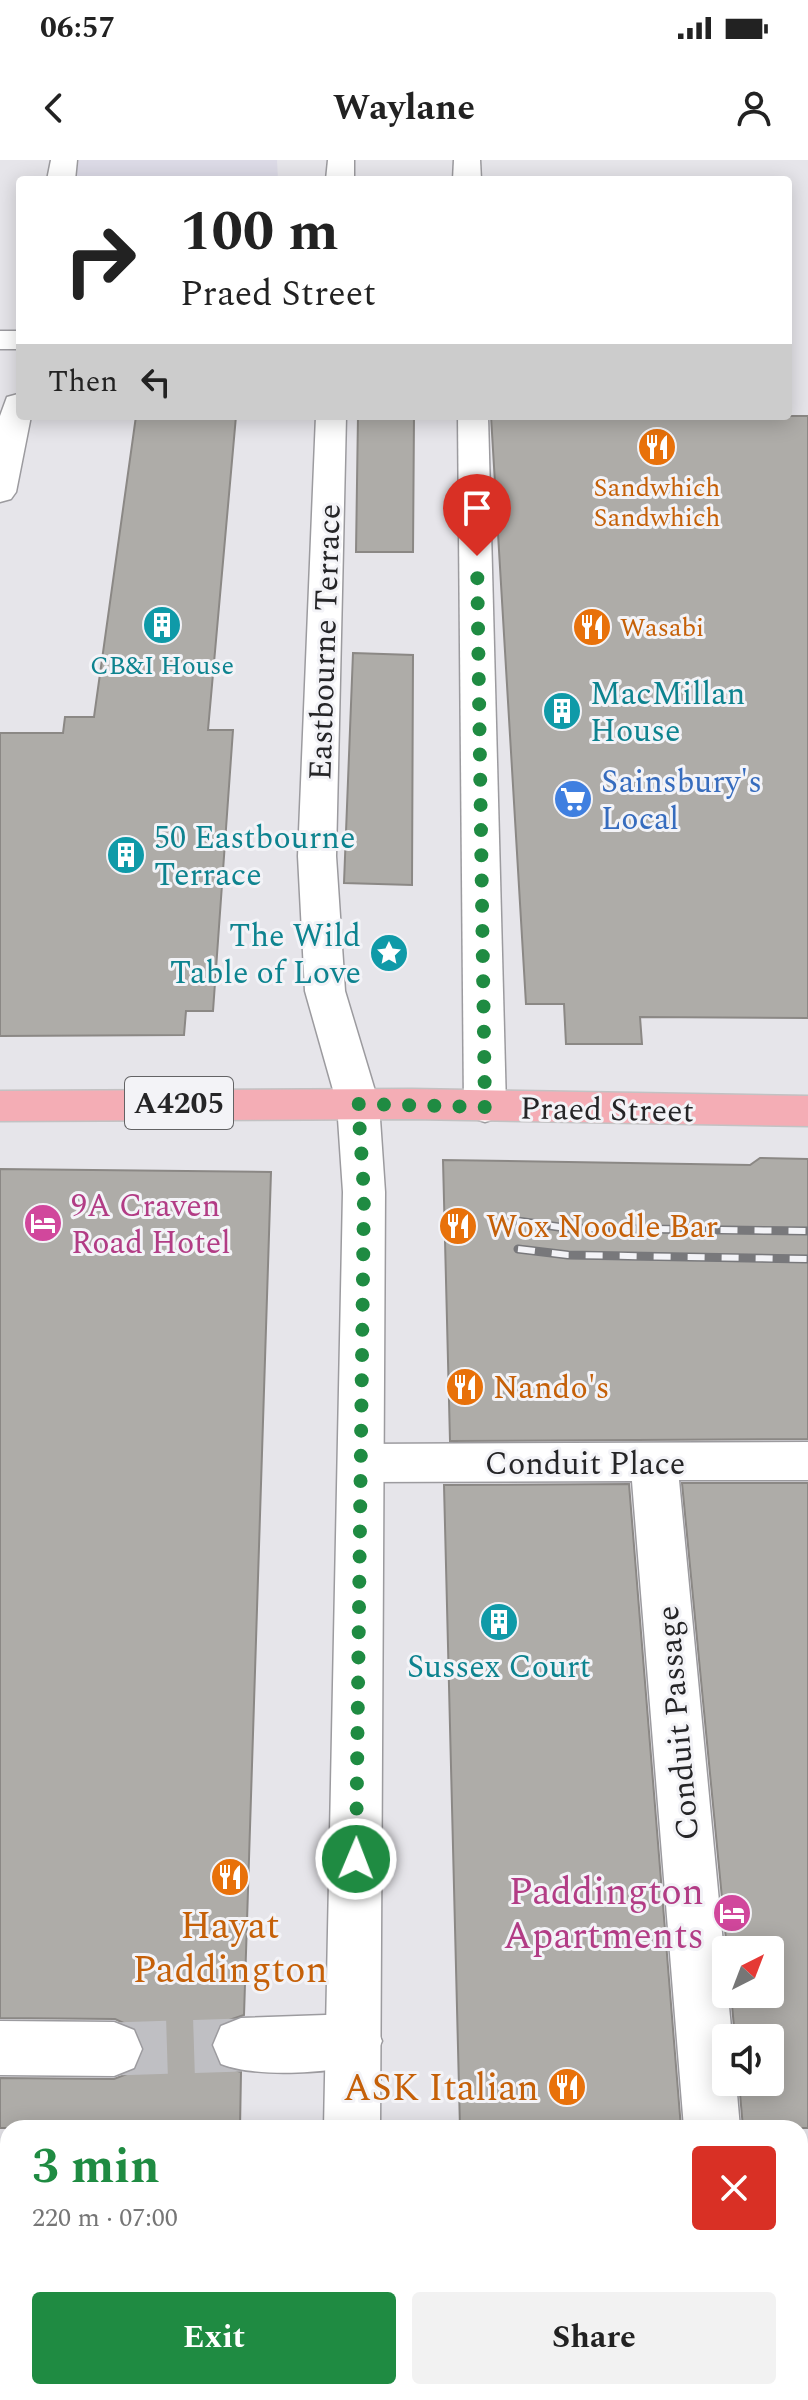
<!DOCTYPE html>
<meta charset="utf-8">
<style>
body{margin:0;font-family:Spectral,serif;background:#f2f2f2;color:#222;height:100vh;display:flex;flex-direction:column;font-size:30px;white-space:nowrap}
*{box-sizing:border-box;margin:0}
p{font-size:26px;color:#767676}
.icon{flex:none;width:44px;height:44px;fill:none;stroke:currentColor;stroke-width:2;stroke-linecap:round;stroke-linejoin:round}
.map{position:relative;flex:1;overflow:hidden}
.panel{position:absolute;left:0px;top:1960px;width:808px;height:280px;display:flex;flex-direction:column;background:#fff;border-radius:24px 24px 0 0;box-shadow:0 4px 20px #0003}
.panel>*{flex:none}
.guide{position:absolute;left:16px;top:16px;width:776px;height:244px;border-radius:8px;box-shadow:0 4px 20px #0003;background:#fff;color:#222;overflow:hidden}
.needle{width:52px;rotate:42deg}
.buttons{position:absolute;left:712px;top:1776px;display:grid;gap:16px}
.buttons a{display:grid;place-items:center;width:72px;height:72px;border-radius:8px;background:#fff;box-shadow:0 4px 20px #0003;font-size:40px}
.pin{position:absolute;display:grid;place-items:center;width:68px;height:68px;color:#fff;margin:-82px -34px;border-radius:50% 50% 50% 0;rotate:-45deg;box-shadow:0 0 8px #0007}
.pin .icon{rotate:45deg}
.me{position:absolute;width:88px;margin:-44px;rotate:1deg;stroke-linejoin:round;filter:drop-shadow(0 0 6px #0008)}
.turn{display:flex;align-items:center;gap:28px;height:168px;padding:0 32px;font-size:36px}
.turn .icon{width:104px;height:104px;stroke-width:2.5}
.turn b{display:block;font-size:56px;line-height:68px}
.then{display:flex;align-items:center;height:76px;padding:0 32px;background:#0003;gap:16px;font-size:30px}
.round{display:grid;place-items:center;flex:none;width:84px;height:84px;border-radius:8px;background:#f2f2f2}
.summary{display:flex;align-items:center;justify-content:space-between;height:136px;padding:0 32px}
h1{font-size:48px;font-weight:700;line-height:60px;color:#1f8b42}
.action{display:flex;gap:16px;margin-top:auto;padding:16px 32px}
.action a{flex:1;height:92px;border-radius:8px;background:#1f8b42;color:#fff;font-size:32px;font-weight:700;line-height:92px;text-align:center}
.action a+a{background:#f2f2f2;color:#222}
.status{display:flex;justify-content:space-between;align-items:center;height:56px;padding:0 40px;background:#fff;direction:ltr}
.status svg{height:22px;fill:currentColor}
header{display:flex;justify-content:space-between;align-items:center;height:104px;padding:0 32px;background:#fff;font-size:36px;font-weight:700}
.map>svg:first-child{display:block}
</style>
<div class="status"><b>06:57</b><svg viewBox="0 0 49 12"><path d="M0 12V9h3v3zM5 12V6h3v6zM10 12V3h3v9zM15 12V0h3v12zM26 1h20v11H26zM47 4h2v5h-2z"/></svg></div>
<header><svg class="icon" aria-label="back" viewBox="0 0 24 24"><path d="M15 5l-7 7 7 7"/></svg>Waylane<svg class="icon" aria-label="person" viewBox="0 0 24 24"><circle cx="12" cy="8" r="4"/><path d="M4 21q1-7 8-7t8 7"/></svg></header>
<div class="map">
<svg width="808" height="2240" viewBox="0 0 808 2240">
<rect width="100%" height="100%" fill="#e6e5ea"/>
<polygon fill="#dcdae6" points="79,0 277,0 278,20 75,20"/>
<g fill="#aeaca8" stroke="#8b8885" stroke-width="2">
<polygon points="136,256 236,256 208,570 233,570 213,851 186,851 184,875 0,876 0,573 63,573 65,557 94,557"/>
<polygon points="358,256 414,256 413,392 356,392"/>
<polygon points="491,256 808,256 808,858 640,857 642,884 566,884 564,844 526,844"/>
<polygon points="353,493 413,495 412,725 344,723"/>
<polygon points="760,998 808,999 808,1279 450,1281 443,1000 750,1005"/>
<polygon points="0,1009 271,1012 244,1855 220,1863 210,1884 218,1905 241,1912 240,1968 0,1968 0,1918 114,1919 135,1911 145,1890 137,1869 115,1859 0,1858"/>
<polygon points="682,1323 808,1323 808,1968 743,1968 739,1922 770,1922 770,1878 735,1878 731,1834 770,1834 770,1790 727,1790"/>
<polygon points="629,1324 681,1968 460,1968 444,1325"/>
</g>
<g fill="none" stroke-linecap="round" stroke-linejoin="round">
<polyline stroke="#bfbfc3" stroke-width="53" stroke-dasharray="53 27" stroke-linecap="butt" points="114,1889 241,1885"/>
<g stroke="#9c9b9f" stroke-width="3">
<g id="pedestrian">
<polygon points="454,0 480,0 481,20 453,20"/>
<polygon points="458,256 488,256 506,947 500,957 485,962 470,957 464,947"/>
</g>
</g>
<g stroke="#9c9b9f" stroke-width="3">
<g id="minor">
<polygon points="51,0 77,0 75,20 47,20"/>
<polygon points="328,0 354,0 354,20 326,20"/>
<rect x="0" y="171" width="20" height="18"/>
<polygon points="18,234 20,256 31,256 16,332 11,339 0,342 0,256 7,237"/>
<polygon points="316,256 346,256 336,696 345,831 379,944 373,954 358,959 343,954 337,944 305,831 298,696"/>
<polygon points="808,1282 808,1320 679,1320 732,1878 726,1878 726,1922 736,1922 740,1968 684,1968 632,1321 361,1322 344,1316 338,1303 344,1290 361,1284"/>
<path d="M 354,1854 L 374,1862 L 382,1881 L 374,1900 C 339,1914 256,1918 221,1904 L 213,1885 L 221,1866 L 241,1858 Z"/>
<polygon points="0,1861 114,1862 134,1870 142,1889 134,1908 114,1916 0,1915"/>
</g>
</g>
<g stroke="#9c9b9f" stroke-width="3">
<g id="tertiary">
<polygon points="358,929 373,934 379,944 385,1032 380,1968 324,1968 343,1032 337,944 343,934"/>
<polygon points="318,2232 378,2232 379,2240 317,2240"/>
</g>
</g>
<g stroke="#c2c2c3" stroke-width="3">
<polygon id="primary" points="412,929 808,936 808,966 412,959 0,961 0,931"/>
</g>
<use href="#pedestrian" fill="#fff" fill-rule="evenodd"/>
<use href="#minor" fill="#fff" fill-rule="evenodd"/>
<use href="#tertiary" fill="#fff" fill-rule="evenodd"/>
<use href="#primary" fill="#f4adb5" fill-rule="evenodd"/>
<g stroke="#78787b" stroke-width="9">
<g id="rail">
<polyline points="517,1061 566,1068 808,1071"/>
<polyline points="518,1089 568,1095 808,1099"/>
</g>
</g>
<use href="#rail" stroke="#f3f3f7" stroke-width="6" stroke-dasharray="17" stroke-linecap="butt"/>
</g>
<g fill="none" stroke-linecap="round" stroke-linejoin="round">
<polyline stroke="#1f8b42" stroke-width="14" stroke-dasharray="0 25.2" points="356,1699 364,1032 358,944 485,947 477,396"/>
</g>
<defs>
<g id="restaurant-disc" transform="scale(2)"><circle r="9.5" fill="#e8710a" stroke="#f3f3f7"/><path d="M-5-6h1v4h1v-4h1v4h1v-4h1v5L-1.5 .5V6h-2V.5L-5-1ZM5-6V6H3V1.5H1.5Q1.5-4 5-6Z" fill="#fff"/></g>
<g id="building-disc" transform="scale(2)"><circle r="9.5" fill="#0f9aa8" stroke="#f3f3f7"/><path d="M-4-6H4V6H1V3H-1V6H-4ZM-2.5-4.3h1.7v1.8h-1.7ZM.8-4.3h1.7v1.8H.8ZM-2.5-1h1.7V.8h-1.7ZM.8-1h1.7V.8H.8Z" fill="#fff"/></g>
<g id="supermarket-disc" transform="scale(2)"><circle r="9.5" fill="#3f7fe0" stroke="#f3f3f7"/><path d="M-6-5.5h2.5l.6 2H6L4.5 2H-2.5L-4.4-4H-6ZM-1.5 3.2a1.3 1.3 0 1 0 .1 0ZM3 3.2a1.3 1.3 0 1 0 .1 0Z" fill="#fff"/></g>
<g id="sight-disc" transform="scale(2)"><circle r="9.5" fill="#0f9aa8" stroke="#f3f3f7"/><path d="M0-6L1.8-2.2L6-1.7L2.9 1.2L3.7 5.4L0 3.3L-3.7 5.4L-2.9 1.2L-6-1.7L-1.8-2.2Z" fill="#fff"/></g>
<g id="hotel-disc" transform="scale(2)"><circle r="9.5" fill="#d1479c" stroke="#f3f3f7"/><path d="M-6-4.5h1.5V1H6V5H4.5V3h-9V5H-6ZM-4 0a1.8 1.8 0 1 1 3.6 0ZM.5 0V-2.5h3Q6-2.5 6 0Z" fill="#fff"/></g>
</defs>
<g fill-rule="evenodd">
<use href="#restaurant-disc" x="657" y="287"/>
<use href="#building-disc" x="162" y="465"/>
<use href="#restaurant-disc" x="592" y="467"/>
<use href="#building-disc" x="562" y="551"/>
<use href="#supermarket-disc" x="573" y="639"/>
<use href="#building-disc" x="126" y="695"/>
<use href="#sight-disc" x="389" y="793"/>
<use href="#hotel-disc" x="43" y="1063"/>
<use href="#restaurant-disc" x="458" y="1066"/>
<use href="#restaurant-disc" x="465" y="1227"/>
<use href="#building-disc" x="499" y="1462"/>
<use href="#restaurant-disc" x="230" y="1717"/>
<use href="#hotel-disc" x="732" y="1753"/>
<use href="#restaurant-disc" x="567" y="1927"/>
</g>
<g text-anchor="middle" stroke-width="6" stroke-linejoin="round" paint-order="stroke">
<g font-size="26" fill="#c56008" stroke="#f3f3f7">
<text x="657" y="336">Sandwhich<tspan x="657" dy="30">Sandwhich</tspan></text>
<text x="620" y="476" text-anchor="start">Wasabi</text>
</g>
<g font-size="26" fill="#0d838f" stroke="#f3f3f7">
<text x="162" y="514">CB&amp;I House</text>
</g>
<rect fill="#f3f3f7" stroke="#636365" stroke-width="2" x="125" y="917" width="108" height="52" rx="6"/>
<g font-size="30" font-weight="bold" fill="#252527">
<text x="179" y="953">A4205</text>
</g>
<g font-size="32" fill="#252527" stroke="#f3f3f7">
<text transform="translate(324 482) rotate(-88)" y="11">Eastbourne Terrace</text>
<text transform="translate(607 949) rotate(1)" y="11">Praed Street</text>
<text x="585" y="1314">Conduit Place</text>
<text transform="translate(677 1563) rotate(-95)" y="11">Conduit Passage</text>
</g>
<g font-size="32" fill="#0d838f" stroke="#f3f3f7" text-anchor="start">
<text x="590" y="544">MacMillan<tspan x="590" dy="37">House</tspan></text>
<text x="154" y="688">50 Eastbourne<tspan x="154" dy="37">Terrace</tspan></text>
<text x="361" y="786" text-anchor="end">The Wild<tspan x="361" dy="37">Table of Love</tspan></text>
<text x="499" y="1517" text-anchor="middle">Sussex Court</text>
</g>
<g font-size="32" fill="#366cbe" stroke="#f3f3f7" text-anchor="start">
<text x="601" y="632">Sainsbury's<tspan x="601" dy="37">Local</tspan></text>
</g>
<g font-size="32" fill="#b23c85" stroke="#f3f3f7" text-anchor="start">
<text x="71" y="1056">9A Craven<tspan x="71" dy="37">Road Hotel</tspan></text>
</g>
<g font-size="32" fill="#c56008" stroke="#f3f3f7" text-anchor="start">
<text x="486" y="1077">Wox Noodle Bar</text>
<text x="493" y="1238">Nando's</text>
</g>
<g font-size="38" fill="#b23c85" stroke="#f3f3f7" text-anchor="end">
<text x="704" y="1744">Paddington<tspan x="704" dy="44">Apartments</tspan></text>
</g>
<g font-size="38" fill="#c56008" stroke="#f3f3f7">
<text x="230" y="1778">Hayat<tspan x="230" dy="44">Paddington</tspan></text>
<text x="539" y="1940" text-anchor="end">ASK Italian</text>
</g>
</g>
</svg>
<div class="buttons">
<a><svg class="needle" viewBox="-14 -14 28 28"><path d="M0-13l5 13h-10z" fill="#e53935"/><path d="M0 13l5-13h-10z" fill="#767676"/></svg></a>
<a><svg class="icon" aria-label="sound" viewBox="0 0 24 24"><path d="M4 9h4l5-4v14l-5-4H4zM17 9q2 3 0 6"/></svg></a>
</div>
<div class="pin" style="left:477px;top:396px;background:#d93025"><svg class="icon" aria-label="arrive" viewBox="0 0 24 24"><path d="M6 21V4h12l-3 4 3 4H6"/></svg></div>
<svg class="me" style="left:356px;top:1699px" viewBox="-20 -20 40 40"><circle r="17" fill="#1f8b42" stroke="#fff" stroke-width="3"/><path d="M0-11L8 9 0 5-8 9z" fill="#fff"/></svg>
<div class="guide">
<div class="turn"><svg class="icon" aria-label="right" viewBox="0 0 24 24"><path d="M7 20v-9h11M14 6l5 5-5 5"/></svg><div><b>100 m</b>Praed Street</div></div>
<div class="then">Then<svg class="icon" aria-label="left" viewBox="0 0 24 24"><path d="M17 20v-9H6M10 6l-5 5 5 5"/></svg></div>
</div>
<section class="panel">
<div class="summary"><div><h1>3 min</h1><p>220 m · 07:00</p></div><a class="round" style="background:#d93025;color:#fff"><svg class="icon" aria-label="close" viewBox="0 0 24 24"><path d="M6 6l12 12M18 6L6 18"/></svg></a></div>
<div class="action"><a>Exit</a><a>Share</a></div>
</section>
</div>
